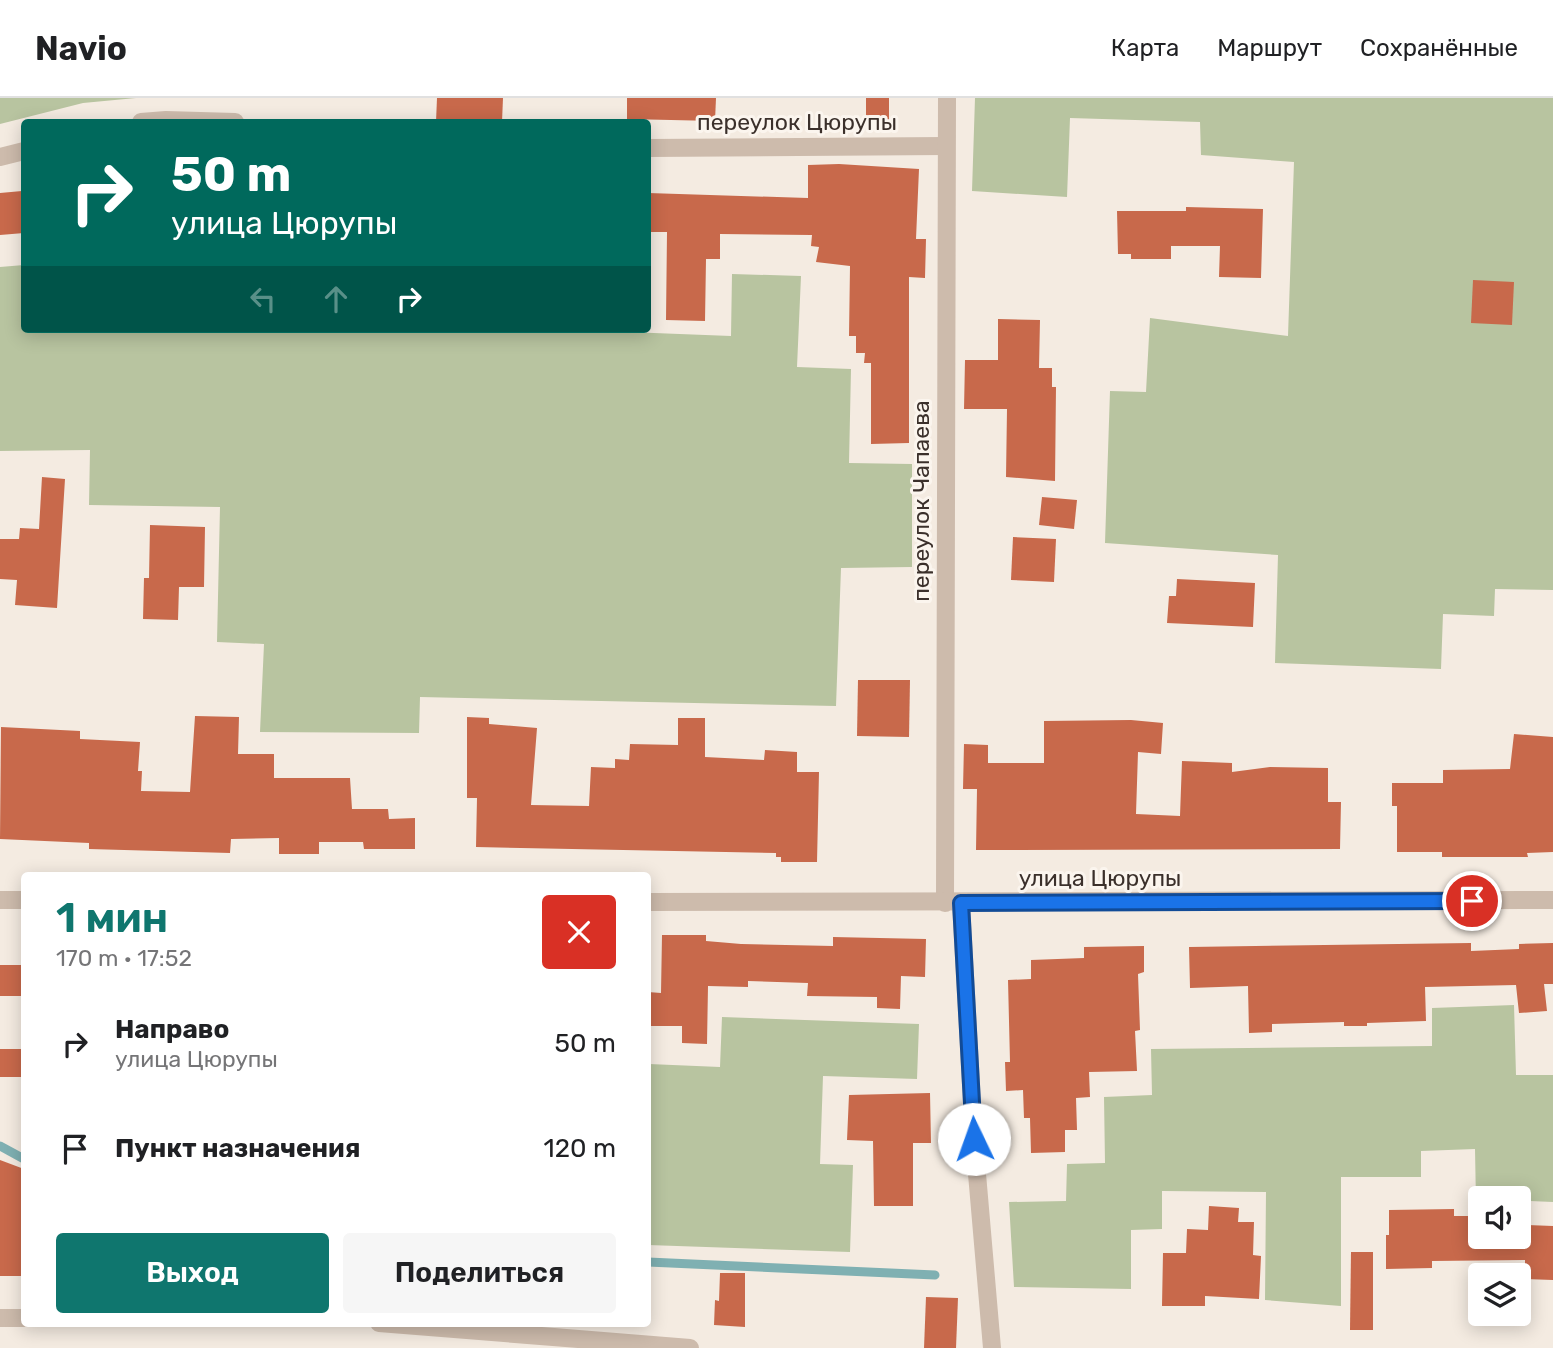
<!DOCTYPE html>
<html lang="ru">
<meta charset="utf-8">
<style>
body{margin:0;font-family:Rubik,sans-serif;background:#f6f6f6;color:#202124;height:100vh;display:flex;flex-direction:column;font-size:26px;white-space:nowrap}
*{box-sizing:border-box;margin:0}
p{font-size:23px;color:#757577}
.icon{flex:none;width:38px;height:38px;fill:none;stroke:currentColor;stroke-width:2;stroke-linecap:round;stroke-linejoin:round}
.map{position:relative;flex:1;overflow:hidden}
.sheet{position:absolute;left:21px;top:774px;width:630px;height:455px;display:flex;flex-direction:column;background:#fff;border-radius:7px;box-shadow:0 4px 18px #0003}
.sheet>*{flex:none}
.top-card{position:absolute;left:21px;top:21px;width:630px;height:214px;border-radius:7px;box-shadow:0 4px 18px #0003;background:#00695c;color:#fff;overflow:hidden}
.buttons{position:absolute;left:1468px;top:1088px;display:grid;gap:14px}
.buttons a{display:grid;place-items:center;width:63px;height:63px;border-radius:7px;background:#fff;box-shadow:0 4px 18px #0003;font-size:35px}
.pin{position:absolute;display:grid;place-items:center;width:60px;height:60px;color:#fff;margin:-30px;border:4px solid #fff;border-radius:50%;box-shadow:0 2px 7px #0007}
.me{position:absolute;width:77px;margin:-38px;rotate:357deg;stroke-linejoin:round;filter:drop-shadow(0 0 5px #0008)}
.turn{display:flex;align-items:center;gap:24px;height:147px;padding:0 35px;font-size:32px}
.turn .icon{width:91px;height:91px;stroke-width:2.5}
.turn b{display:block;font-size:49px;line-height:60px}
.lanes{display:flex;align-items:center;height:66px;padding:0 35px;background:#0003;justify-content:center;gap:35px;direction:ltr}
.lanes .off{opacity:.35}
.round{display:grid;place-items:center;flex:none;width:74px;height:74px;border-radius:7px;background:#f6f6f6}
.headline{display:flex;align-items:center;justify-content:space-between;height:119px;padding:0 35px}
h1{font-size:42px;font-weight:600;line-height:52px;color:#0f766e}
.cta{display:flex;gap:14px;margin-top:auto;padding:14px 35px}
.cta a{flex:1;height:80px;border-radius:7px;background:#0f766e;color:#fff;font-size:28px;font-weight:600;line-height:80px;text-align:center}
.cta a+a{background:#f6f6f6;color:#202124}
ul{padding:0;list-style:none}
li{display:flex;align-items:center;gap:21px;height:105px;padding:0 35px}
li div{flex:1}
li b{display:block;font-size:26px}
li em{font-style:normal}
header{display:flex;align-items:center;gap:42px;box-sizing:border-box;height:98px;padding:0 35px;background:#fff;border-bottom:2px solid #e0e0e0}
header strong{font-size:33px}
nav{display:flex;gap:38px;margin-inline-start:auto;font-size:24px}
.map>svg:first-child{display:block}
</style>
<header>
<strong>Navio</strong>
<nav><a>Карта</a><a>Маршрут</a><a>Сохранённые</a></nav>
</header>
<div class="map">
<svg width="1553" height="1250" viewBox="0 0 1553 1250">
<rect width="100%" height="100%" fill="#f4ebe1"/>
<g fill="#b8c4a0">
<polygon points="0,0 136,0 83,5 0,26"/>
<polygon points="975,0 1553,0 1553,492 1495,491 1494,518 1443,516 1441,571 1275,565 1278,457 1105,445 1110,293 1146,294 1150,220 1288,238 1294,64 1201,57 1200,24 1070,20 1067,99 972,93"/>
<polygon points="24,167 24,231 551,231 731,238 732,176 801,178 797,269 851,271 849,365 912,366 912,469 841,470 836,608 420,599 419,635 260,634 264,546 217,544 220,409 89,407 90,352 0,353 0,169"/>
<polygon points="1514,907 1516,977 1553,977 1553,1104 1480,1101 1480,1104 1476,1105 1475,1051 1421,1053 1421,1079 1341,1079 1341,1208 1265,1202 1266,1094 1162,1093 1162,1131 1131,1132 1131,1191 1014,1189 1009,1104 1066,1103 1067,1066 1105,1065 1104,999 1152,997 1151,951 1432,948 1432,910"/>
<polygon points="722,919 919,926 917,981 823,978 820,1066 853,1067 850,1154 648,1147 648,950 650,950 649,966 720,969"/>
</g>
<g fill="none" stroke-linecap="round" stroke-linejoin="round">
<g stroke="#7fb0b2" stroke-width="9">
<polyline points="0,1048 24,1061"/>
<polyline points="648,1164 935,1177"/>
</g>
</g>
<g fill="#c8694b">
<polygon points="437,0 503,0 502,24 436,24"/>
<polygon points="627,0 716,0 715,23 627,21"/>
<rect x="866" y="0" width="23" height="23"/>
<polygon points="839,66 919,71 916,141 926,141 925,180 909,179 909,345 871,346 871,265 864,265 865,255 856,255 856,238 849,238 850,168 816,164 819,149 811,148 812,137 720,136 720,161 706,161 705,223 666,222 667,134 648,134 648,95 808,100 808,67"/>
<polygon points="22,93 24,135 0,137 0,95"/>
<polygon points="1186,109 1263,111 1261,180 1219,179 1220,148 1171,148 1171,161 1131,161 1131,156 1118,156 1117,113 1186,113"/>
<polygon points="1473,182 1514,184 1512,227 1471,225"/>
<polygon points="998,221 1040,222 1039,270 1052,270 1052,289 1056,289 1055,383 1006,379 1007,311 964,311 965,262 998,262"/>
<polygon points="42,379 65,381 57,510 15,507 17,482 0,481 0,441 19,441 20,430 39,431"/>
<polygon points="1042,399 1077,402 1074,431 1039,427"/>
<polygon points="150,427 205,429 204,489 179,489 178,522 143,521 144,480 149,480"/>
<polygon points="1013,439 1056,441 1054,484 1011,482"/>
<polygon points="1177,481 1255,485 1253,529 1167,525 1169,498 1176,498"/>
<polygon points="858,582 910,582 909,639 857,638"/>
<polygon points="195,618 239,619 238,656 274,656 274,680 350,680 352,711 388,711 389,721 415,720 415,751 364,751 363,744 319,744 319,756 279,756 279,740 231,741 230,755 89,751 89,745 0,741 1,629 80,633 80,641 140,644 138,673 142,673 141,693 190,694"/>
<polygon points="467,619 489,620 489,626 537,630 531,707 589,708 591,669 615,670 615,661 629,662 630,646 678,647 678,620 705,620 705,659 764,662 765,652 797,654 797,674 819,674 817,764 781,764 781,759 776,759 776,755 476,749 477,700 467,700"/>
<polygon points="1131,622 1163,625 1161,656 1138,654 1136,716 1180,718 1182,663 1232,665 1232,674 1270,669 1328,670 1328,704 1341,704 1340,751 976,752 977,691 963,691 964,646 988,647 988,665 1044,665 1044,623"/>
<polygon points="1514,636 1553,639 1553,754 1527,755 1528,759 1442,759 1442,754 1397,754 1397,708 1392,708 1392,685 1443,685 1443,672 1510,671"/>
<polygon points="662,837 706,837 706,843 741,846 833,848 833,839 926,841 925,879 901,878 900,911 877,910 877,899 807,898 808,885 748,883 748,889 708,888 707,946 682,945 682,928 648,928 648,894 661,895"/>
<polygon points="1471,845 1471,853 1519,851 1519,846 1553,845 1553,886 1544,886 1547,913 1519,915 1516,887 1425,889 1426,923 1367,925 1367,928 1344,928 1344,924 1272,926 1272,934 1249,935 1248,888 1190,890 1189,849"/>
<polygon points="1144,848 1144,874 1138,876 1140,932 1135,933 1137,973 1089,974 1090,999 1076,1000 1077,1032 1065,1032 1065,1054 1031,1055 1030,1020 1024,1020 1023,992 1006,993 1005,964 1010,964 1008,882 1031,881 1031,862 1084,860 1084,849"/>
<rect x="0" y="867" width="24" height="31"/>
<rect x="0" y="951" width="24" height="28"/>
<polygon points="930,995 931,1045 913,1045 913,1108 874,1108 873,1043 847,1042 849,997"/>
<polygon points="0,1062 24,1071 22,1178 0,1178"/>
<polygon points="1209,1108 1239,1110 1238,1124 1254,1124 1253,1157 1261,1158 1259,1201 1205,1198 1205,1208 1162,1208 1163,1155 1186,1155 1187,1131 1208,1132"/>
<polygon points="1454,1111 1454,1118 1480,1118 1480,1139 1526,1139 1527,1127 1553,1128 1553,1182 1525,1181 1525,1162 1432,1163 1432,1170 1386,1171 1386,1137 1389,1137 1389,1112"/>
<polygon points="1351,1154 1373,1154 1373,1232 1350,1232"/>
<polygon points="720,1175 745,1175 745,1229 714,1227 715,1202 719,1203"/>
<polygon points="926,1199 958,1200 956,1250 924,1250"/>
</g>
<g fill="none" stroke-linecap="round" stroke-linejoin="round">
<g stroke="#cdbbac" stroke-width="18">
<polyline points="141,24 166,22 235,24"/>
<polyline points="648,50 946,48"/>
<polyline points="0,59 24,53"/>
<polyline points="945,805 947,0"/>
<polyline points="961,805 974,1041 992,1250"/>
<polyline points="0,1220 24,1220"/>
<polyline points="379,1225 690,1250"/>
</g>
<g stroke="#cdbbac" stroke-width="18">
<polyline points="0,802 24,802"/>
<polyline points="648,804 1553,802"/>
</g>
</g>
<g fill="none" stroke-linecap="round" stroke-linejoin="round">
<g stroke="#114b97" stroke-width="18">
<polyline id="route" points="974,1041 961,805 1472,803"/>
</g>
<use href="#route" stroke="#1a73e8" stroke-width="12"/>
</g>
<g text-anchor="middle" stroke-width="6" stroke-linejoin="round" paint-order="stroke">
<g font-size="23" fill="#3b302b" stroke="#fbf5ee">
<text x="797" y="32">переулок Цюрупы</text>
<text transform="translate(921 403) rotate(-90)" y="8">переулок Чапаева</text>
<text x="1100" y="788">улица Цюрупы</text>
</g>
</g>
</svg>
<div class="buttons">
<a><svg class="icon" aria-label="sound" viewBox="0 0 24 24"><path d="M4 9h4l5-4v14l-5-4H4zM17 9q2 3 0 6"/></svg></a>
<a><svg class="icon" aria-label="layers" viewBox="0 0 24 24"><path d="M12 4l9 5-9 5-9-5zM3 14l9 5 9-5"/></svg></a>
</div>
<div class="pin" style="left:1472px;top:803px;background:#d93025"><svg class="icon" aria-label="arrive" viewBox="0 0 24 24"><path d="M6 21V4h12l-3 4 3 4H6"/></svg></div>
<svg class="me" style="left:974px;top:1041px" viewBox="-20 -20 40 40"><circle r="19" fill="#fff"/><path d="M0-13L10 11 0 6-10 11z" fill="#1a73e8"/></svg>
<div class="top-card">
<div class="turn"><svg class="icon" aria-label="right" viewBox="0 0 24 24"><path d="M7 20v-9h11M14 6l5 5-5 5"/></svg><div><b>50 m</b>улица Цюрупы</div></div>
<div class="lanes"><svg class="icon off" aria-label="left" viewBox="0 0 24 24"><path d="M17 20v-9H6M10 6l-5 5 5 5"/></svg><svg class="icon off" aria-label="ahead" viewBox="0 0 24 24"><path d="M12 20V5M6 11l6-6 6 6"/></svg><svg class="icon" aria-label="right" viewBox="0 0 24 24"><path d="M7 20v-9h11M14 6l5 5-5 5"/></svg></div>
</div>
<section class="sheet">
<div class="headline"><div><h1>1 мин</h1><p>170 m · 17:52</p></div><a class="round" style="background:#d93025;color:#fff"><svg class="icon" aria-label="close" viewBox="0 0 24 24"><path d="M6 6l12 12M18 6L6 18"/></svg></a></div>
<ul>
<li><svg class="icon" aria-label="right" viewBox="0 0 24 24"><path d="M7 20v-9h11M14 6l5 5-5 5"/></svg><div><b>Направо</b><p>улица Цюрупы</p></div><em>50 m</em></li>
<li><svg class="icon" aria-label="arrive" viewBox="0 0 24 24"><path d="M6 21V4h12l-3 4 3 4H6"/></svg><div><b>Пункт назначения</b></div><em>120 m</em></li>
</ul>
<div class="cta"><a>Выход</a><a>Поделиться</a></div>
</section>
</div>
